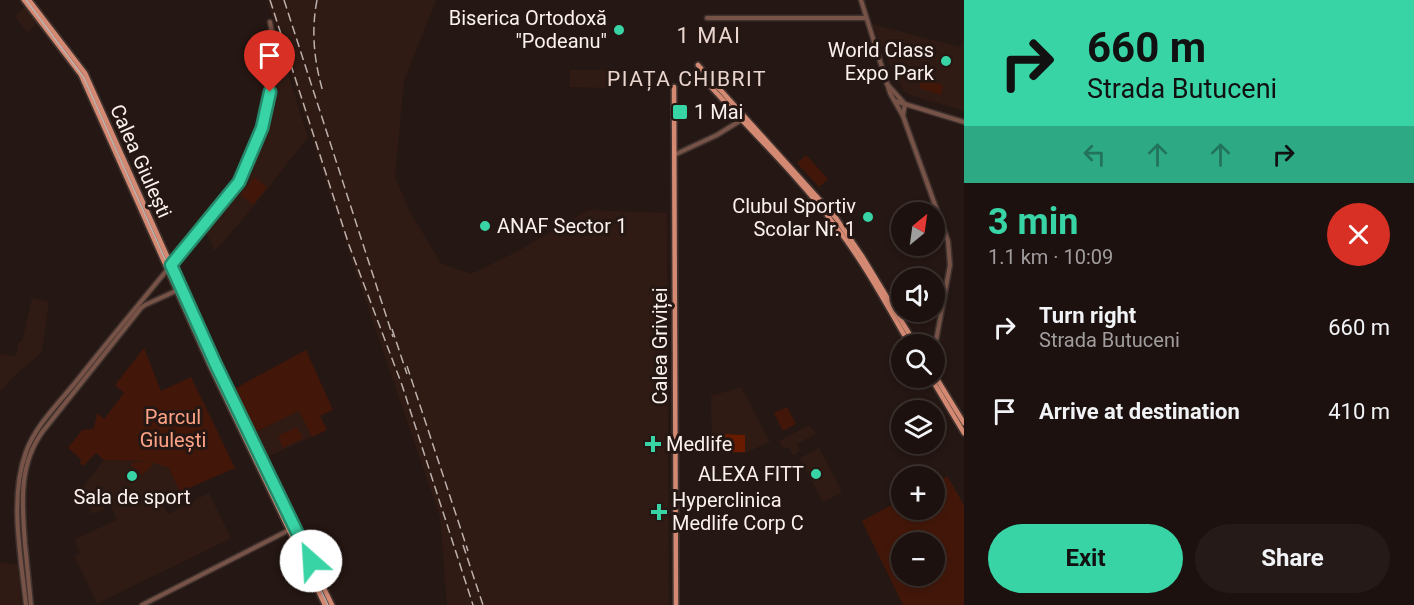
<!DOCTYPE html>
<meta charset="utf-8">
<style>
body{margin:0;font-family:Roboto,sans-serif;background:#251a17;color:#f1f3f6;height:100vh;display:flex;flex-direction:column;font-size:22px;white-space:nowrap}
*{box-sizing:border-box;margin:0}
p{font-size:20px;color:#a09d9e}
.icon{flex:none;width:33px;height:33px;fill:none;stroke:currentColor;stroke-width:2;stroke-linecap:round;stroke-linejoin:round}
.map{position:relative;flex:1;overflow:hidden}
.drawer{display:flex;flex-direction:column;background:#1c110e;width:450px}
.drawer>*{flex:none}
.banner{background:#39d4a5;color:#111;overflow:hidden}
.needle{width:39px;rotate:29deg}
.controls{position:absolute;left:891px;top:202px;display:grid;gap:12px}
.controls a{display:grid;place-items:center;width:54px;height:54px;border-radius:50%;background:#1c110e;box-shadow:0 3px 9px #0003,0 0 0 2px #3a312e;font-size:30px}
.pin{position:absolute;display:grid;place-items:center;width:51px;height:51px;color:#fff;margin:-62px -26px;border-radius:50% 50% 50% 0;rotate:-45deg;box-shadow:0 0 6px #0007}
.pin .icon{rotate:45deg}
.me{position:absolute;width:66px;margin:-33px;rotate:334deg;stroke-linejoin:round;filter:drop-shadow(0 0 4px #0008)}
.turn{display:flex;align-items:center;gap:21px;height:126px;padding:0 24px;font-size:27px}
.turn .icon{width:78px;height:78px;stroke-width:2.5}
.turn b{display:block;font-size:42px;line-height:51px}
.lanes{display:flex;align-items:center;height:57px;padding:0 24px;background:#0003;justify-content:center;gap:30px;direction:ltr}
.lanes .off{opacity:.35}
.round{display:grid;place-items:center;flex:none;width:63px;height:63px;border-radius:32px;background:#251a17}
.head{display:flex;align-items:center;justify-content:space-between;height:102px;padding:0 24px}
h1{font-size:36px;font-weight:700;line-height:45px;color:#39d4a5}
.cta{display:flex;gap:12px;margin-top:auto;padding:12px 24px}
.cta a{flex:1;height:69px;border-radius:36px;background:#39d4a5;color:#111;font-size:24px;font-weight:700;line-height:69px;text-align:center}
.cta a+a{background:#251a17;color:#f1f3f6}
ul{padding:0;list-style:none}
li{display:flex;align-items:center;gap:18px;height:84px;padding:0 24px}
li div{flex:1}
li b{display:block;font-size:22px}
li em{font-style:normal}
main{display:flex;flex:1;min-height:0}
.map>svg:first-child{display:block}
</style>
<main>
<div class="map">
<svg width="964" height="605" viewBox="0 0 964 605">
<rect width="100%" height="100%" fill="#251713"/>
<g fill="#2f1b14">
<polygon points="267,0 436,0 404,81 395,176 410,212 441,263 471,274 518,251 588,210 667,213 669,605 447,605 440,517 350,255"/>
<polygon points="26,7 38,23 27,32 14,16"/>
<polygon points="872,24 961,47 964,37 964,111 910,95 904,91 894,74"/>
<polygon points="275,61 284,61 308,137 257,202 216,250 214,250 205,230 242,184 266,129 272,101"/>
<polygon points="570,70 607,70 606,88 570,87"/>
<polygon points="32,298 49,302 42,352 15,375 0,392 0,354 16,356 19,342 22,342"/>
<polygon points="741,387 770,442 745,453 712,454 711,396"/>
<polygon points="299,411 312,437 265,458 253,433"/>
<polygon points="809,425 816,434 797,444 800,451 793,455 789,448 782,447 779,441"/>
<polygon points="819,448 842,492 823,502 800,458"/>
<polygon points="104,460 150,461 169,468 180,492 161,501 168,514 209,493 231,538 97,604 75,557 80,552 75,539 117,520 111,506 92,514 81,489"/>
<polygon points="0,562 18,565 21,605 0,605"/>
</g>
<g fill="#42170a" fill-rule="evenodd">
<polygon points="922,79 943,85 941,95 919,88"/>
<polygon points="806,155 828,179 819,187 797,163"/>
<polygon points="254,177 267,187 253,205 241,195"/>
<polygon points="144,348 161,391 191,377 235,468 180,492 169,468 148,461 153,464 143,475 131,465 133,463 147,461 104,460 96,453 83,466 80,463 81,459 68,448 82,430 94,429 97,413 104,419 124,393 115,385"/>
<polygon points="306,350 333,410 320,416 327,430 312,437 299,411 253,433 232,390"/>
<polygon points="787,407 796,424 783,431 774,413"/>
<polygon points="297,427 303,438 283,448 278,436"/>
<path d="M 947,476 L 964,505 L 964,605 L 903,605 L 862,521 L 901,500 L 902,510 L 934,510 L 935,483 ZM 902,543 L 934,543 L 934,576 L 902,576 Z"/>
</g>
<polygon fill="#691b00" points="715,434 745,435 745,452 715,452"/>
<g fill="none" stroke-linecap="round" stroke-linejoin="round">
<g stroke="#3f312d" stroke-width="7">
<g id="minor">
<polyline points="861,0 890,93 903,116 948,241 950,265 934,352"/>
<polyline points="707,18 866,18"/>
<polyline points="887,84 905,104 903,115"/>
<polyline points="895,101 964,122"/>
<polyline points="674,155 717,135 743,119"/>
<path d="M 26,605 C 21,557 9,498 26,452 C 36,424 61,401 79,378 C 116,331 154,286 191,241 C 207,221 227,202 240,180 C 265,138 281,71 270,22"/>
<path d="M 31,605 C 29,585 27,564 25,544 C 22,504 18,465 43,431 L 141,308 L 145,305 L 178,290"/>
<polyline points="142,605 295,527"/>
</g>
</g>
<g stroke="#3f312d" stroke-width="8">
<g id="major">
<polyline points="24,0 81,75 210,365 325,605"/>
<polyline points="29,0 85,73 215,363 332,605"/>
<polyline points="698,65 836,218 862,256 916,345"/>
<polyline points="674,87 676,605"/>
<path d="M 711,87 C 753,133 799,177 837,228 C 865,264 887,306 910,345"/>
<polyline points="934,374 964,423"/>
<polyline points="931,378 964,433"/>
</g>
</g>
<use href="#minor" stroke="#775247" stroke-width="4"/>
<use href="#major" stroke="#d48972" stroke-width="4.5"/>
<polyline stroke="#bdb1ad" stroke-width="1.5" points="26,0 84,78 212,364 328,605"/>
<g stroke="#bdb1ad" stroke-width="1.5" stroke-dasharray="9 4.5" stroke-linecap="butt">
<polyline points="270,0 349,245 402,385 473,605"/>
<polyline points="284,0 393,337"/>
<path d="M 317,0 C 311,31 314,61 323,92"/>
<polyline points="392,329 407,374"/>
<polyline points="407,366 468,551"/>
<polyline points="463,545 483,605"/>
</g>
</g>
<g fill="none" stroke-linecap="round" stroke-linejoin="round">
<g stroke="#258a6b" stroke-width="15">
<polyline id="route" points="270,92 262,128 239,182 171,265 215,363 311,561"/>
</g>
<use href="#route" stroke="#39d4a5" stroke-width="10"/>
</g>
<g fill="#39d4a5" stroke="#251713" stroke-width="2">
<circle cx="619" cy="30" r="6"/>
<circle cx="946" cy="61" r="6"/>
<rect x="672" y="104" width="16" height="16" rx="3"/>
<circle cx="868" cy="217" r="6"/>
<circle cx="485" cy="226" r="6"/>
<path d="M650 435h6v6h6v6h-6v6h-6v-6h-6v-6h6z"/>
<circle cx="816" cy="474" r="6"/>
<circle cx="132" cy="476" r="6"/>
<path d="M656 503h6v6h6v6h-6v6h-6v-6h-6v-6h6z"/>
</g>
<g text-anchor="middle" stroke-width="6" stroke-linejoin="round" paint-order="stroke">
<g font-size="20" fill="#fbf1ed" stroke="#251713" text-anchor="end">
<text x="607" y="25">Biserica Ortodoxă<tspan x="607" dy="23">"Podeanu"</tspan></text>
<text x="934" y="57">World Class<tspan x="934" dy="23">Expo Park</tspan></text>
<text x="694" y="119" text-anchor="start">1 Mai</text>
<text x="856" y="213">Clubul Sportiv<tspan x="856" dy="23">Scolar Nr. 1</tspan></text>
<text x="497" y="233" text-anchor="start">ANAF Sector 1</text>
<text x="666" y="451" text-anchor="start">Medlife</text>
<text x="804" y="481">ALEXA FITT</text>
<text x="132" y="504" text-anchor="middle">Sala de sport</text>
<text x="672" y="507" text-anchor="start">Hyperclinica<tspan x="672" dy="23">Medlife Corp C</tspan></text>
</g>
<g font-size="20" fill="#fbf1ed" stroke="#251713">
<text transform="translate(141 161) rotate(66)" y="7">Calea Giulești</text>
<text transform="translate(660 346) rotate(-90)" y="7">Calea Griviței</text>
</g>
<g font-size="20" fill="#ffa387" stroke="#251713">
<text x="173" y="424">Parcul<tspan x="173" dy="23">Giulești</tspan></text>
</g>
<g font-size="21" letter-spacing="1.5" fill="#ebd6cf" stroke="#251713">
<text x="687" y="86">PIAȚA CHIBRIT</text>
</g>
<g font-size="22" letter-spacing="1.5" fill="#ebd6cf" stroke="#251713">
<text x="709" y="43">1 MAI</text>
</g>
</g>
</svg>
<div class="controls">
<a><svg class="needle" viewBox="-14 -14 28 28"><path d="M0-13l5 13h-10z" fill="#e53935"/><path d="M0 13l5-13h-10z" fill="#a09d9e"/></svg></a>
<a><svg class="icon" aria-label="sound" viewBox="0 0 24 24"><path d="M4 9h4l5-4v14l-5-4H4zM17 9q2 3 0 6"/></svg></a>
<a><svg class="icon" aria-label="search" viewBox="0 0 24 24"><circle cx="10" cy="10" r="6"/><path d="M15 15l6 6"/></svg></a>
<a><svg class="icon" aria-label="layers" viewBox="0 0 24 24"><path d="M12 4l9 5-9 5-9-5zM3 14l9 5 9-5"/></svg></a>
<a>+</a>
<a>−</a>
</div>
<div class="pin" style="left:270px;top:92px;background:#d93025"><svg class="icon" aria-label="arrive" viewBox="0 0 24 24"><path d="M6 21V4h12l-3 4 3 4H6"/></svg></div>
<svg class="me" style="left:311px;top:561px" viewBox="-20 -20 40 40"><circle r="19" fill="#fff"/><path d="M0-13L10 11 0 6-10 11z" fill="#39d4a5"/></svg>
</div>
<section class="drawer">
<div class="banner">
<div class="turn"><svg class="icon" aria-label="right" viewBox="0 0 24 24"><path d="M7 20v-9h11M14 6l5 5-5 5"/></svg><div><b>660 m</b>Strada Butuceni</div></div>
<div class="lanes"><svg class="icon off" aria-label="left" viewBox="0 0 24 24"><path d="M17 20v-9H6M10 6l-5 5 5 5"/></svg><svg class="icon off" aria-label="ahead" viewBox="0 0 24 24"><path d="M12 20V5M6 11l6-6 6 6"/></svg><svg class="icon off" aria-label="ahead" viewBox="0 0 24 24"><path d="M12 20V5M6 11l6-6 6 6"/></svg><svg class="icon" aria-label="right" viewBox="0 0 24 24"><path d="M7 20v-9h11M14 6l5 5-5 5"/></svg></div>
</div>
<div class="head"><div><h1>3 min</h1><p>1.1 km · 10:09</p></div><a class="round" style="background:#d93025;color:#fff"><svg class="icon" aria-label="close" viewBox="0 0 24 24"><path d="M6 6l12 12M18 6L6 18"/></svg></a></div>
<ul>
<li><svg class="icon" aria-label="right" viewBox="0 0 24 24"><path d="M7 20v-9h11M14 6l5 5-5 5"/></svg><div><b>Turn right</b><p>Strada Butuceni</p></div><em>660 m</em></li>
<li><svg class="icon" aria-label="arrive" viewBox="0 0 24 24"><path d="M6 21V4h12l-3 4 3 4H6"/></svg><div><b>Arrive at destination</b></div><em>410 m</em></li>
</ul>
<div class="cta"><a>Exit</a><a>Share</a></div>
</section>
</main>
